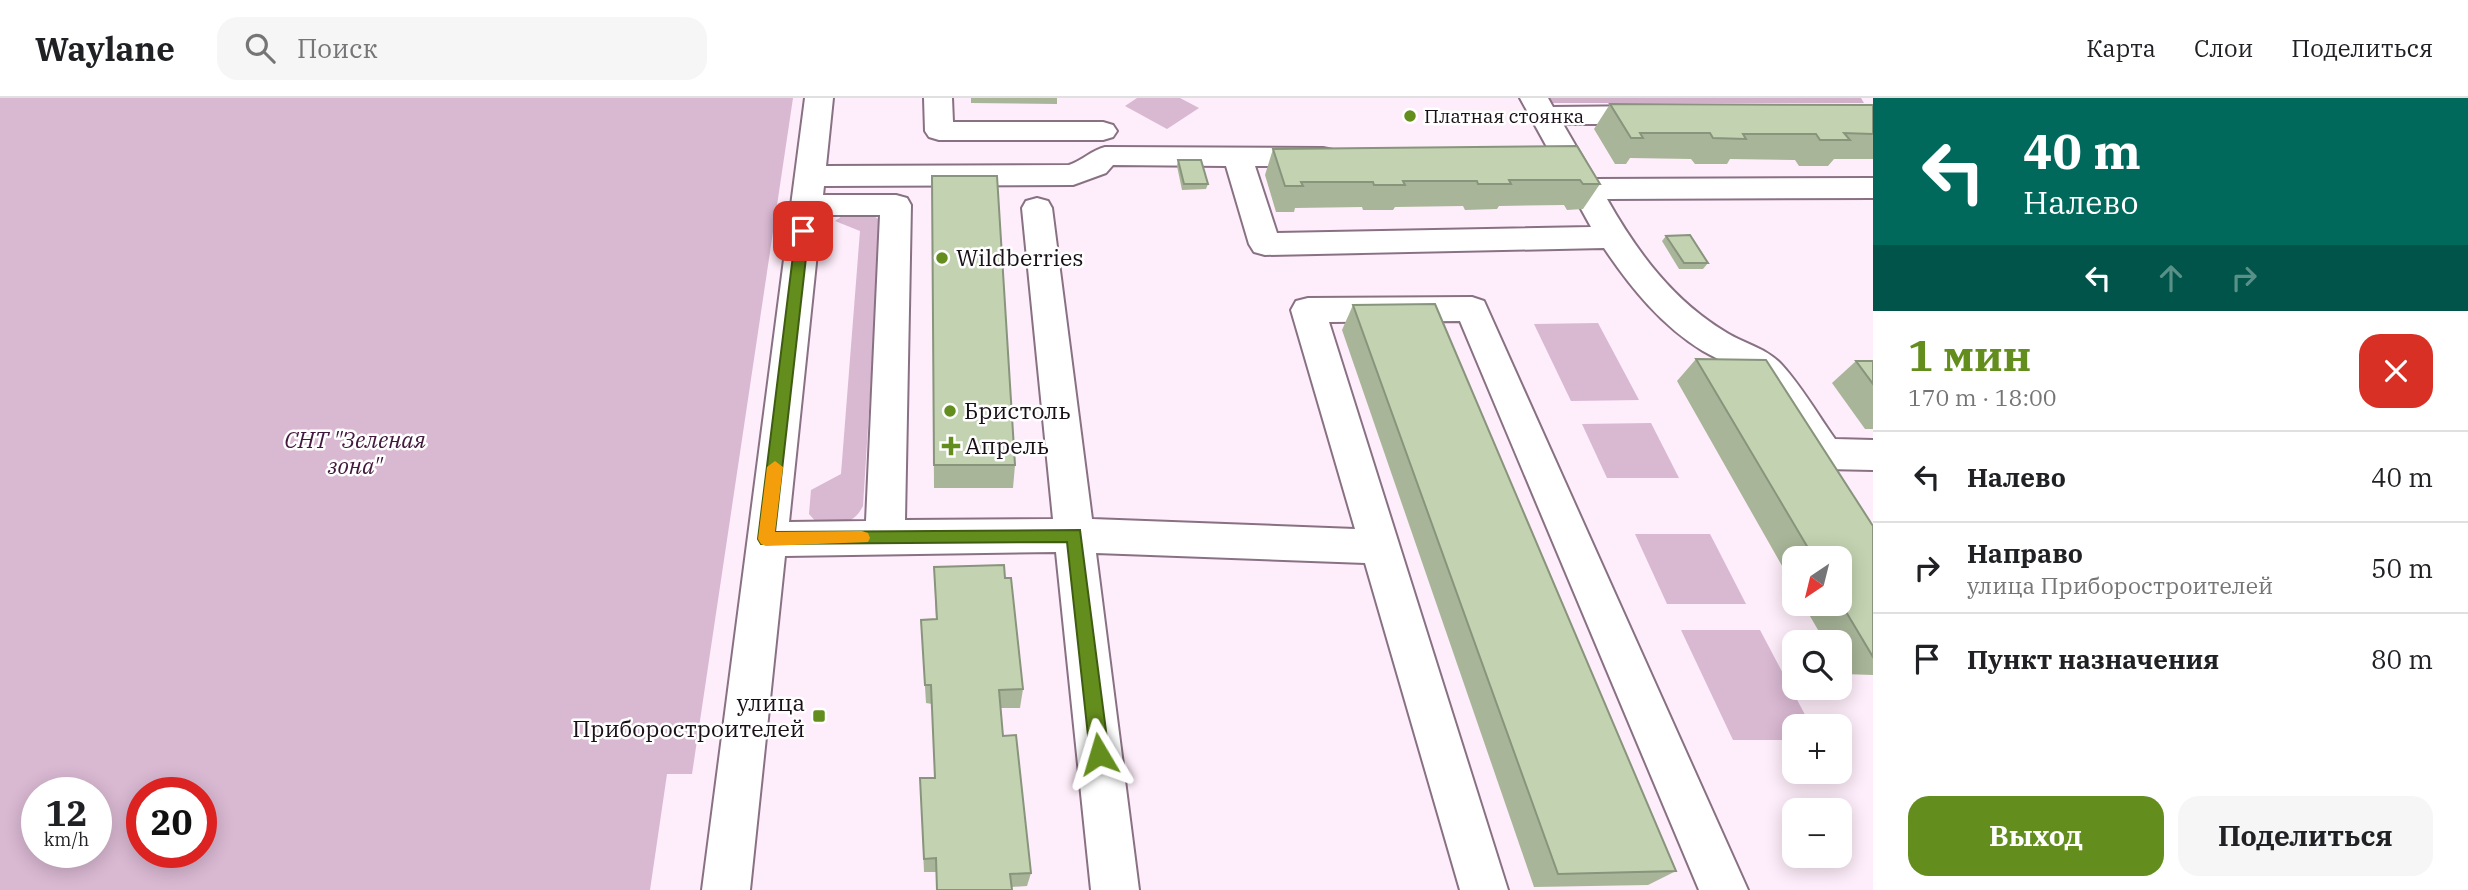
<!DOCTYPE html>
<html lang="ru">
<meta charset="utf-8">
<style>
body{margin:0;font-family:"IBM Plex Serif",serif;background:#f6f6f6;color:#202124;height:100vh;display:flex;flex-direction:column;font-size:26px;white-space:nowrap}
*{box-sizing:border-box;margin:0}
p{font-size:23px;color:#757577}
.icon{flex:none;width:38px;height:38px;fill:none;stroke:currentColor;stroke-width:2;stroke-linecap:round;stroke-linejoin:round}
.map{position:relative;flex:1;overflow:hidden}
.sheet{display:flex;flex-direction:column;background:#fff;width:595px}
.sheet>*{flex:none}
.guide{background:#00695c;color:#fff;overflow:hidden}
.needle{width:46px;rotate:215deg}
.controls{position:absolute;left:1782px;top:448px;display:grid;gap:14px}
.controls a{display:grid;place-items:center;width:70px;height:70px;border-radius:14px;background:#fff;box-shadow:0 4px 18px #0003;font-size:35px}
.speed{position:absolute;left:21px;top:679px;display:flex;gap:14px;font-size:35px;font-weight:700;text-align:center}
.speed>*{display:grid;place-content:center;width:91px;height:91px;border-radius:50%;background:#fff;box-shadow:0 4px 18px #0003;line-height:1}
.speed small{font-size:18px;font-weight:400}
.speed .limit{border:10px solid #d22;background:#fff;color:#111}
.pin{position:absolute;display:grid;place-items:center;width:60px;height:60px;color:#fff;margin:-30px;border-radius:14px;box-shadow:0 4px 10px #0006}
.me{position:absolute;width:77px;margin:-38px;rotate:353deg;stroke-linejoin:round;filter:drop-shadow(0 0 5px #0008)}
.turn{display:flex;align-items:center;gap:24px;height:147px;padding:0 35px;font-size:32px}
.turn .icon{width:91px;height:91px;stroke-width:2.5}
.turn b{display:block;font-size:49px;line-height:60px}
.lanes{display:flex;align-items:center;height:66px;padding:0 35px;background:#0003;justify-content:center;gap:35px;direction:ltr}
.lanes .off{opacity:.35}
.round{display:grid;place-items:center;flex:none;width:74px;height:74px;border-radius:21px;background:#f6f6f6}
.head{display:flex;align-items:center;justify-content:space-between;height:119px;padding:0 35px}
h1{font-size:42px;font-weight:800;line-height:52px;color:#638d1c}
.button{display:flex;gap:14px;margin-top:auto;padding:14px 35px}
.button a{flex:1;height:80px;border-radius:21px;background:#638d1c;color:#fff;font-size:28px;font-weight:800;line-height:80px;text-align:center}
.button a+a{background:#f6f6f6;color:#202124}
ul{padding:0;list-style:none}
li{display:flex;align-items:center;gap:21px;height:91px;padding:0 35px;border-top:2px solid #e0e0e0}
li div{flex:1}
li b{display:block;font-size:26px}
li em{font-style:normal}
header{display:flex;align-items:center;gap:42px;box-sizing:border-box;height:98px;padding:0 35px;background:#fff;border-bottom:2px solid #e0e0e0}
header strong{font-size:33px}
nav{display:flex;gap:38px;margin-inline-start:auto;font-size:24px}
.search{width:490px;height:63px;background:#f6f6f6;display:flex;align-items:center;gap:18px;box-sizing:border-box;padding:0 24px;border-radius:21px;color:#757577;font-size:26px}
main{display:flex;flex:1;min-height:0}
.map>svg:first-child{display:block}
</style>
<header>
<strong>Waylane</strong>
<div class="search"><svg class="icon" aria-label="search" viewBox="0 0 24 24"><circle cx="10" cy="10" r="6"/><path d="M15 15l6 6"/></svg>Поиск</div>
<nav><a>Карта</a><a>Слои</a><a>Поделиться</a></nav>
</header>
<main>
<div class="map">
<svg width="1873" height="792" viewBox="0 0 1873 792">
<rect width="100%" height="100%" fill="#feedfa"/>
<g fill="#d9b8d2" fill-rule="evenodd">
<path d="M 0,0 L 793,0 L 692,676 L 667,676 L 650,792 L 0,792 ZM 37,695 L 96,695 L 96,754 L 37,754 ZM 142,695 L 201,695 L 201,754 L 142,754 Z"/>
<polygon points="1137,0 1180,0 1199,10 1167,31 1125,8"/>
<path d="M 868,114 L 881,123 L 863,408 C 853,428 838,426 818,426 L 809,416 L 811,392 L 841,376 L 860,133 L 835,123 L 845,116 Z"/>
<polygon points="1598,225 1639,302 1571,303 1534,226"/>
<polygon points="1651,325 1679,380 1607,380 1582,326"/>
<polygon points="1635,436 1710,436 1746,506 1667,506"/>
<polygon points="1681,532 1760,532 1811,628 1794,628 1794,642 1733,642"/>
</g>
<polygon fill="#d1b1ca" points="1547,0 1861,0 1864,5 1549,5"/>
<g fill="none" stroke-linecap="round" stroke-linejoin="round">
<g stroke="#897184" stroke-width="4">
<g id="minor">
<path d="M 805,0 L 833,0 L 826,68 L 1069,67 C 1083,62 1092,52 1105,49 L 1323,50 L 1333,52 L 1338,59 L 1333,66 L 1323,68 L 1255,68 L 1277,135 L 1591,129 L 1520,0 L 1548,0 L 1553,9 L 1654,8 L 1664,11 L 1668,17 L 1664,23 L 1654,26 L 1563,26 L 1595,81 L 1873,80 L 1873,100 L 1607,101 C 1637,154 1673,203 1727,235 C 1745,246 1768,251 1782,267 C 1802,289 1818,317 1835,341 L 1873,342 L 1873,372 L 1825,371 L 1812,367 C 1797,344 1772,299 1754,283 C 1740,269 1720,263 1703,253 C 1662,228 1631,190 1604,150 L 1265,157 L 1254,154 L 1249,146 L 1226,68 L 1113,67 L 1106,75 L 1073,87 L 824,88 L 823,97 L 896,97 L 907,100 L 911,107 L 905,422 L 1053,421 L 1022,110 L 1026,103 L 1037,100 L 1048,103 L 1052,110 L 1092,421 L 1355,431 L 1291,212 L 1296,203 L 1308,200 L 1472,199 L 1484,203 L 1748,792 L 1699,792 L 1460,223 L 1329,224 L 1508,792 L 1460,792 L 1365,465 L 1096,455 L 1139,792 L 1091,792 L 1056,454 L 785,458 L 750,792 L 702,792 ZM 821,117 L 880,117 L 866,423 L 789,424 Z"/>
<polygon points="924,0 952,0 953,24 1103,24 1113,27 1117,33 1113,39 1103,42 939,42 929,39 925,33"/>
</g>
</g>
<use href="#minor" fill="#fff" fill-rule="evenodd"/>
</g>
<g fill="#a8b598">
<polygon points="971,0 1057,0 1057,6 971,5"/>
<polygon points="1610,6 1873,7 1873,61 1834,61 1828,68 1799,68 1795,62 1730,61 1727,66 1695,66 1691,61 1630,60 1626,66 1615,66 1594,31"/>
<polygon points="1577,48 1600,86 1583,111 1567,112 1564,107 1499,108 1497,111 1465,112 1463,108 1395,109 1393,112 1363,112 1362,109 1295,110 1294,114 1276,114 1265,77 1273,51"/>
<polygon points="1178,62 1208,86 1206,91 1182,92 1177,68"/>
<polygon points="932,78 1015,367 1013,390 934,390"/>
<polygon points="1666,138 1708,165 1703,171 1679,171 1662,143"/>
<polygon points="1353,207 1676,773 1648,787 1534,789 1342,232"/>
<polygon points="1696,261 1873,428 1873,577 1843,576 1839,569 1839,544 1825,544 1803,506 1839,506 1839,460 1794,460 1794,489 1677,283"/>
<polygon points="1856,263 1873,263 1873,331 1865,331 1832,285"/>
<polygon points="934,469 1005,480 1023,591 1020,610 1000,610 1003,638 1031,775 1027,788 1011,789 936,774 924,774 920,680 935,680 932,606 926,605 921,522 936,522"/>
</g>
<g fill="#c3d3b1" stroke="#88947c" stroke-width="2">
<polygon points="1610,6 1873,7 1873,36 1844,35 1850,42 1820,42 1816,36 1743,36 1746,41 1713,40 1710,35 1640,35 1643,40 1631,40"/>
<polygon points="1577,48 1600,86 1583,86 1580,82 1509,82 1511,86 1478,86 1477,83 1403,83 1405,87 1374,87 1373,84 1301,84 1303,88 1285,88 1273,51"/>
<polygon points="1178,62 1201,62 1208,86 1184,86"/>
<polygon points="932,78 997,78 1015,367 934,367"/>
<polygon points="1690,137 1708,165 1684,165 1666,138"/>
<polygon points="1435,206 1676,773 1558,776 1353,207"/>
<polygon points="1696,261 1766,262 1873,428 1873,559 1839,502 1839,460 1814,460"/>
<polygon points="1856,263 1873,263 1873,286"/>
<polygon points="1004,467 1005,480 1011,480 1023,591 999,592 1003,638 1016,637 1031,775 1010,776 1012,792 937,792 936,760 924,761 920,680 935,680 931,587 925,587 921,522 937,521 934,469"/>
</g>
<polygon fill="#638d1c" stroke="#405c12" stroke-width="2" points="803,128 809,133 775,434 1080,432 1109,656 1106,662 1099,665 1093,662 1090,656 1067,444 761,446 758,441 796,133"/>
<polygon fill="#f59e0b" points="775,363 783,369 775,434 862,433 868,435 870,440 868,444 766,448 761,446 758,441 767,369"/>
<g fill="#638d1c" stroke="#fff" stroke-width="2.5">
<circle cx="1410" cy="18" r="7"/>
<circle cx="942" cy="160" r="7"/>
<circle cx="950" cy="313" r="7"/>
<path d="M947.5 337.5h7v7h7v7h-7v7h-7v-7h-7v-7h7z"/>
<rect x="812" y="611" width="14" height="14" rx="3.5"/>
</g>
<g text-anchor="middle" stroke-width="5" stroke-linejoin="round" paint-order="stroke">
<g font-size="19" fill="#190f17" stroke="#fff" text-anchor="start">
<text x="1424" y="25">Платная стоянка</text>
</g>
<g font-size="23" fill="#190f17" stroke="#fff" text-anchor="start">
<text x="956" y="168">Wildberries</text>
<text x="964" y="321">Бристоль</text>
<text x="965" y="356">Апрель</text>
<text x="805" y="613" text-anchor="end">улица<tspan x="805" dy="26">Приборостроителей</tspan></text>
</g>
<g font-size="23" font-style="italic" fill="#42193c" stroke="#fff">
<text x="355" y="350">СНТ "Зеленая<tspan x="355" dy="26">зона"</tspan></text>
</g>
</g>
</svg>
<div class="controls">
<a><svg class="needle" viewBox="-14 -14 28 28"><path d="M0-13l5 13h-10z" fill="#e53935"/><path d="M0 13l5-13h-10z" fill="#757577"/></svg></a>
<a><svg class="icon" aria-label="search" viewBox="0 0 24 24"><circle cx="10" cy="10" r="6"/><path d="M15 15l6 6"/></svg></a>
<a>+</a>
<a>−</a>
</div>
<div class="speed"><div>12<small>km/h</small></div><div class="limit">20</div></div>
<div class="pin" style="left:803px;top:133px;background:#d93025"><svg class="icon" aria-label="arrive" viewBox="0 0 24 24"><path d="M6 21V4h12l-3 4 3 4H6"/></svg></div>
<svg class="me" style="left:1099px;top:656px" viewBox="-20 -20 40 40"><path d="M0-17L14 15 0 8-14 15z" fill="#638d1c" stroke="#fff" stroke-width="4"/></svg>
</div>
<section class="sheet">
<div class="guide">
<div class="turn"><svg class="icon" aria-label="left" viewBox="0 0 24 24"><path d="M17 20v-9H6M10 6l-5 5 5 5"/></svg><div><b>40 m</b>Налево</div></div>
<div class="lanes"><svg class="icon" aria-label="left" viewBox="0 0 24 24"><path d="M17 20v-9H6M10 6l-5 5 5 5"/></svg><svg class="icon off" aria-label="ahead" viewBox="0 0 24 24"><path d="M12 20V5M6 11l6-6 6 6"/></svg><svg class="icon off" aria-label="right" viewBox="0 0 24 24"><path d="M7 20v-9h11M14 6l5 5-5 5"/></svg></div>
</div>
<div class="head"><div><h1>1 мин</h1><p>170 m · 18:00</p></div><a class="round" style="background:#d93025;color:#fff"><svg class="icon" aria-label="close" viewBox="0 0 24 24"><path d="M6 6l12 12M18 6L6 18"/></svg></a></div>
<ul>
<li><svg class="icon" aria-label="left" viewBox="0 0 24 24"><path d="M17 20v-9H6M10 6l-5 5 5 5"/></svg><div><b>Налево</b></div><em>40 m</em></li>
<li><svg class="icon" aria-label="right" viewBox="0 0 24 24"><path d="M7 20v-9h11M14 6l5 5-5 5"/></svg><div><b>Направо</b><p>улица Приборостроителей</p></div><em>50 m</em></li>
<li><svg class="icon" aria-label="arrive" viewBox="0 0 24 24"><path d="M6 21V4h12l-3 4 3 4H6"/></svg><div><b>Пункт назначения</b></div><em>80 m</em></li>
</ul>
<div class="button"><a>Выход</a><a>Поделиться</a></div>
</section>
</main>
